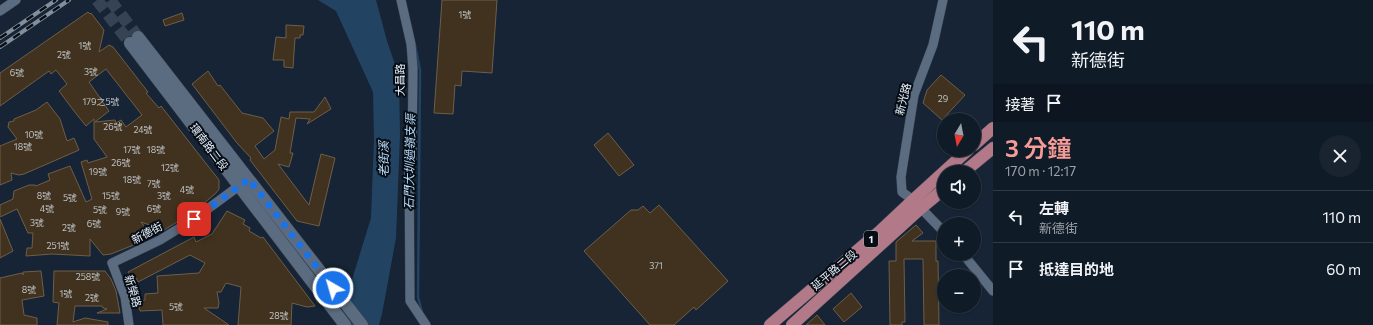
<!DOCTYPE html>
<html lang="zh-TW">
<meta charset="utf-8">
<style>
body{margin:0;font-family:Commissioner,"Noto Sans TC",sans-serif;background:#192430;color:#f1f3f6;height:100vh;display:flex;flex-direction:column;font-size:15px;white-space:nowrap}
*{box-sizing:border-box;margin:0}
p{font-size:13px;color:#9ca1a8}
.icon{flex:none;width:22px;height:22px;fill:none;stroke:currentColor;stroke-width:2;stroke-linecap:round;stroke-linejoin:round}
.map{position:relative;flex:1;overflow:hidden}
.details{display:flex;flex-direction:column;background:#101b28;width:380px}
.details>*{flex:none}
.top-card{background:#101b28;color:#f1f3f6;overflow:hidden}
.needle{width:26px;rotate:190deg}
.controls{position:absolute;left:937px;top:113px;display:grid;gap:8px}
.controls a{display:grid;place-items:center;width:44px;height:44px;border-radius:50%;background:#101b28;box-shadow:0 1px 3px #0004,0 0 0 1px #303945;font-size:20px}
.pin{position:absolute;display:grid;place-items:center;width:34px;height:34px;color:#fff;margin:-17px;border-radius:8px;box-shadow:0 2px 6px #0006}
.me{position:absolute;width:44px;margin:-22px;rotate:322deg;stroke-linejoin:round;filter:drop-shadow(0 0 3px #0008)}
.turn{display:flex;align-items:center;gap:14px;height:84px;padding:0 12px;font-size:18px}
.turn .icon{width:52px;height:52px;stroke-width:2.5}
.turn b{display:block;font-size:28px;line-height:34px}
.then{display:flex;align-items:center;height:38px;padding:0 12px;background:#0003;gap:8px;font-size:15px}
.round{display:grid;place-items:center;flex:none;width:42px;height:42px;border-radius:21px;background:#192430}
.summary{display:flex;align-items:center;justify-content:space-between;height:68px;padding:0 12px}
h1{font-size:24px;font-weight:600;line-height:30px;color:#f59b98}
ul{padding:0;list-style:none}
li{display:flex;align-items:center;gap:12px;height:52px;padding:0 12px;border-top:1px solid #303945}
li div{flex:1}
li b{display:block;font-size:15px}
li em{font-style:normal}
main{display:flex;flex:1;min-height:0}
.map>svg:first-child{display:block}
</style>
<main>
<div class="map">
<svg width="993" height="325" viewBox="0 0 993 325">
<rect width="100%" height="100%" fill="#162435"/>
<polygon fill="#224462" points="318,0 376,0 387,41 399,76 400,135 396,238 382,314 379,325 338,325 371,218 374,139 373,92 336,11"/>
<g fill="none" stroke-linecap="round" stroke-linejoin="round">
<polyline stroke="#224462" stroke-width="2.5" points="415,45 420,70 418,297 422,312"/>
</g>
<g fill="#40321e" stroke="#6e5e49" fill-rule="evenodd">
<polygon points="442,0 497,0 492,73 462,71 461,86 455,85 453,114 434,113"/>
<path d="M 88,12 L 90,14 L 91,13 L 104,30 L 99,52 L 109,45 L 113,47 L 148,92 L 146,93 L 159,108 L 161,106 L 219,180 L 219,189 L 216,193 L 195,211 L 164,230 L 141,222 L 151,235 L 141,242 L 111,254 L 103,255 L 90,239 L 90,256 L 52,254 L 26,256 L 27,248 L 32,248 L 33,233 L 28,233 L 17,209 L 0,217 L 0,205 L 13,199 L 14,191 L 29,185 L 35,185 L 36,186 L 50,180 L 48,174 L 70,166 L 86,202 L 92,199 L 81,162 L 87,160 L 88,163 L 107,157 L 94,139 L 94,119 L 86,126 L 74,111 L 59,91 L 67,84 L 56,70 L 51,74 L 49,71 L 0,106 L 0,73 ZM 106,69 L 142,115 L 126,127 L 121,120 L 116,123 L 115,120 L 95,122 L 109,111 L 89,82 Z"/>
<polygon points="182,13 184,20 165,26 163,20"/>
<polygon points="286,25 304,26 303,35 300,35 300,38 295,38 293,68 284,67 284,60 273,60 276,37 286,38"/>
<polygon points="208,71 218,86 220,85 242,113 263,118 274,131 255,146 264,159 275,150 281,117 289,119 290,112 314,112 325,97 331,109 307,124 310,119 296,118 290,153 293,153 289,167 278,164 309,205 321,154 335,158 319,226 297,221 250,160 251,158 237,143 192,84"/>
<polygon points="941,75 965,95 942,120 923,103 927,90"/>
<polygon points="47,102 60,119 67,141 74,138 79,150 24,174 19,175 11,173 12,180 0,185 0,146 17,139 8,127 9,122 14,121 14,119 36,110"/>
<polygon points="608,133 634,165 619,176 594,145"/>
<polygon points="659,205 728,281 696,310 694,307 674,325 650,325 584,251 631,210 638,210 643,206 650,213"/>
<polygon points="227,211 245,220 243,224 250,228 249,231 261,238 263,237 315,306 307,307 292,303 291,325 238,325 241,287 226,283 221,292 217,292 219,303 218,308 204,308 229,325 163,325 162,310 140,311 140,310 139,309 139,301 145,300 145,294 158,293 157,276 199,273 205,263 190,255 138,282 136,278 132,280 128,272 194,237 196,242 212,234"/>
<polygon points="0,219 13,251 0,258"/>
<polygon points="916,225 923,233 912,241 936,241 936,261 938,261 939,325 924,325 923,259 904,259 905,322 902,322 902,325 890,325 889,261 896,261 896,242"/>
<polygon points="41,271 44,296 22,300 24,315 37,318 37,325 0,325 0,278 22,273 23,275 23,272"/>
<polygon points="54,271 105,271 111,279 116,291 120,313 97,313 107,309 103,308 102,306 75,306 73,322 85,318 108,322 108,325 57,325 59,303 53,302"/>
<polygon points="851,293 862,307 844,322 833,309"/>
<polygon points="817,315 825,325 806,325"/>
</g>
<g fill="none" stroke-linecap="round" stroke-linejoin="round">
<g stroke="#364353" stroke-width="12" stroke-dasharray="12 6" stroke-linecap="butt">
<polyline points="97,0 130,43"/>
<polyline points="110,0 138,37"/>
</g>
<g stroke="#353f4e" stroke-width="10">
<g id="minor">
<polyline points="401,0 411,44 413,69 412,158 409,162 410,301 426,325"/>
<polyline points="943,0 933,45 914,95 901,177 902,192 913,200 944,232"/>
<polyline points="0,11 16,0"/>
<polyline points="963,254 993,291"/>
<polyline points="129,325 125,297 112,263 160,240 194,219 243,183"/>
</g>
</g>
<g stroke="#353f4e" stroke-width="13">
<g id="secondary">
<polyline points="138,37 362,325"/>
<polyline points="130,43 345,325"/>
</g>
</g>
<g stroke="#353f4e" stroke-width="13">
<g id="primary">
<polyline points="974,145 993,128"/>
<polyline points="964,172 993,148"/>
<polyline points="770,325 879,232 913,200 968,150"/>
<polyline points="792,325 921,208 944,189"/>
</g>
</g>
<use href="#minor" stroke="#5c6c80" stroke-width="9"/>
<use href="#secondary" stroke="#5c6c80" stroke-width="12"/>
<use href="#primary" stroke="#b27a88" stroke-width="12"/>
<g stroke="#828e9c" stroke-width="4">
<g id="rail">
<polyline points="0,38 56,0"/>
<polyline points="0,47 69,0"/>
</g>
</g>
<use href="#rail" stroke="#070d15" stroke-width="2.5" stroke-dasharray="8" stroke-linecap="butt"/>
</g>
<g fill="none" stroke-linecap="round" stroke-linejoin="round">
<polyline stroke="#1a73e8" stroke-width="7" stroke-dasharray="0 12.6" points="194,219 249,179 333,288"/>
</g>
<g text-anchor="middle" stroke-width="4" stroke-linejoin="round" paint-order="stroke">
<g font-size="9" fill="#bec2c6">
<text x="465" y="18">1號</text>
<text x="85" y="49">1號</text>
<text x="64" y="58">2號</text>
<text x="91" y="75">3號</text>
<text x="17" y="76">6號</text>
<text x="943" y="102">29</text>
<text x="101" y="105">179之5號</text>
<text x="113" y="130">26號</text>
<text x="143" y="133">24號</text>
<text x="34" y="138">10號</text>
<text x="23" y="150">18號</text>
<text x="132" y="153">17號</text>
<text x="156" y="153">18號</text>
<text x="121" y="166">26號</text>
<text x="170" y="171">12號</text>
<text x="98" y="175">19號</text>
<text x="132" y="183">18號</text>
<text x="154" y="187">7號</text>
<text x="187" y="193">4號</text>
<text x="44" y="199">8號</text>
<text x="111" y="199">15號</text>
<text x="164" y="199">3號</text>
<text x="70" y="201">5號</text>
<text x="47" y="212">4號</text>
<text x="154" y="212">6號</text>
<text x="100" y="213">5號</text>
<text x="123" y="215">9號</text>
<text x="37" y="226">3號</text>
<text x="94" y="227">6號</text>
<text x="69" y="231">2號</text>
<text x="58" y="249">251號</text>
<text x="656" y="269">371</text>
<text x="88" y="280">258號</text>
<text x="29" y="293">8號</text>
<text x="66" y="297">1號</text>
<text x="92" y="301">2號</text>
<text x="176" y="310">5號</text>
<text x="279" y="319">28號</text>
</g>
<rect fill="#070d15" stroke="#a4adb8" stroke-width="1" x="864" y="231" width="14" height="16" rx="3"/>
<g font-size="10" font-weight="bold" fill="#e8f2fe">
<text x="871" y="243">1</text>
</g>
<g font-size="11" fill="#e8f2fe" stroke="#070d15">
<text transform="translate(400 80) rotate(-90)" y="4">大昌路</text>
<text transform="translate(903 99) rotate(-76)" y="4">新光路</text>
<text transform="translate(209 147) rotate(53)" y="4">環南路二段</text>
<text transform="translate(147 233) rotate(-28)" y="4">新德街</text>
<text transform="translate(834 270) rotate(-40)" y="4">延平路二段</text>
<text transform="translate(133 291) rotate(74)" y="4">新榮路</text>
</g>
<g font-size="12" font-style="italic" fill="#badcfc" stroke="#070d15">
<text transform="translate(384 159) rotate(-90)" y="4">老街溪</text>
<text transform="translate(410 162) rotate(-89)" y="4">石門大圳過嶺支渠</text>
</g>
</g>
</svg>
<div class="controls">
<a><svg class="needle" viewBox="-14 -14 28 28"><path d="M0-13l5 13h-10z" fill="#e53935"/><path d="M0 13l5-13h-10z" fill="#9ca1a8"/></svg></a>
<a><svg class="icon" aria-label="sound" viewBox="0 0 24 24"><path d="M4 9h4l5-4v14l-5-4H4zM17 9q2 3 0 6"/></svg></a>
<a>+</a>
<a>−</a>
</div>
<div class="pin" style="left:194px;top:219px;background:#d93025"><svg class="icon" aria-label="arrive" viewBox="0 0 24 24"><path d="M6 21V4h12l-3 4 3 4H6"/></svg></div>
<svg class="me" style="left:333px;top:288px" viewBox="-20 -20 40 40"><circle r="17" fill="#1a73e8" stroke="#fff" stroke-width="3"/><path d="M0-11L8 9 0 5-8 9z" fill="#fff"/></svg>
</div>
<section class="details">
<div class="top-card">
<div class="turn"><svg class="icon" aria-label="left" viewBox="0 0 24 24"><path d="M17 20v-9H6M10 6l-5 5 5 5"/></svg><div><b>110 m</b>新德街</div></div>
<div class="then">接著<svg class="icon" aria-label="arrive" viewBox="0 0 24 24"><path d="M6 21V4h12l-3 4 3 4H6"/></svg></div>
</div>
<div class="summary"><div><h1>3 分鐘</h1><p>170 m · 12:17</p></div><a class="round"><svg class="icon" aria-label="close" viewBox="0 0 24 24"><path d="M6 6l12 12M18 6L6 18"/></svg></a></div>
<ul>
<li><svg class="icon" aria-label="left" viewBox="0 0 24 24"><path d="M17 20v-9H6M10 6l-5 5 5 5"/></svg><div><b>左轉</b><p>新德街</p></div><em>110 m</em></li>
<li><svg class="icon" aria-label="arrive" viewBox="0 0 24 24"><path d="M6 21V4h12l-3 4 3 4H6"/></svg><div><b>抵達目的地</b></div><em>60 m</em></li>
</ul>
</section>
</main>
